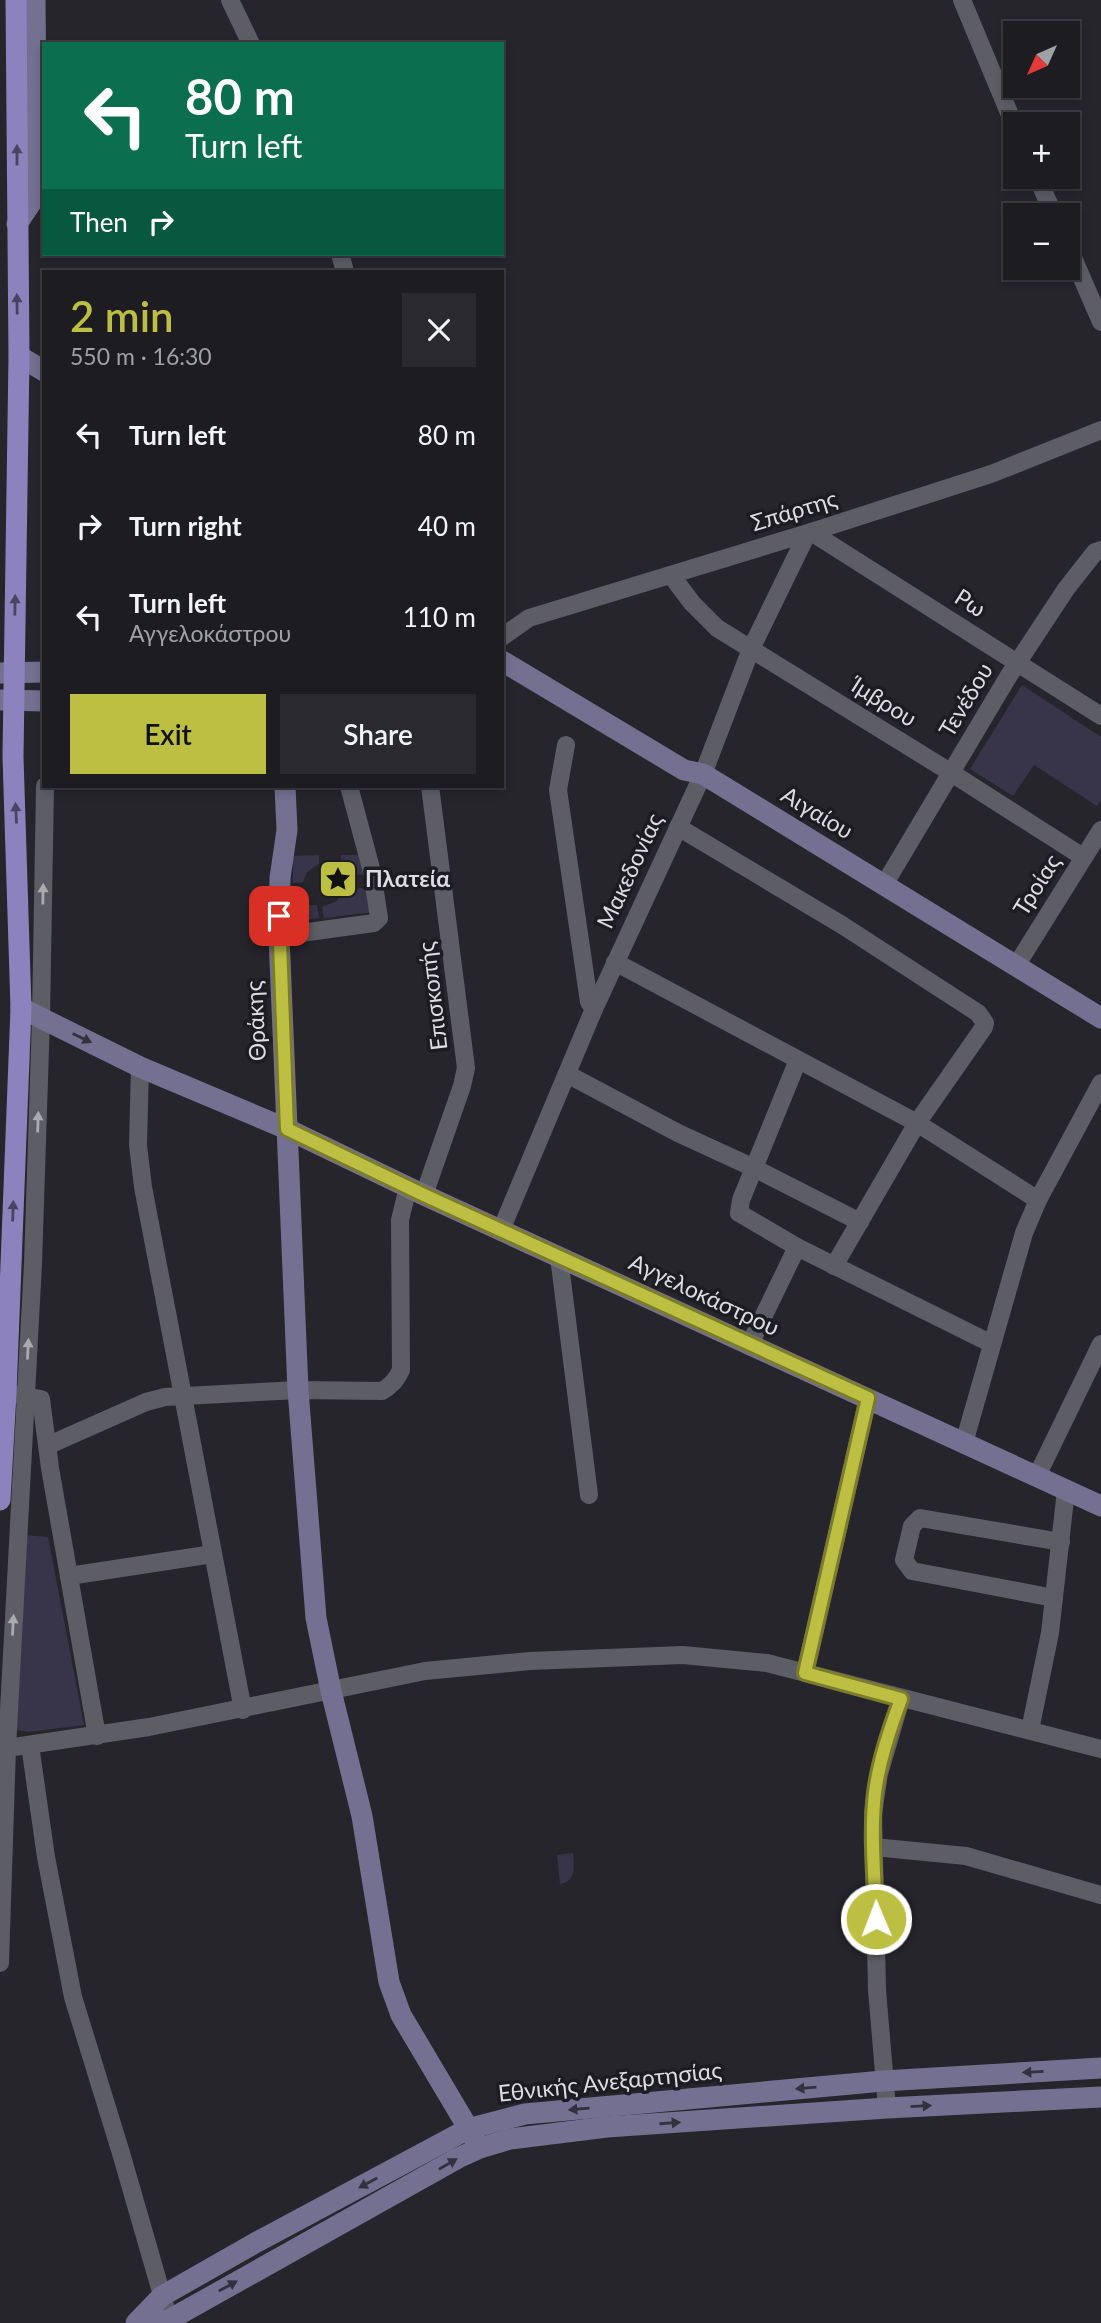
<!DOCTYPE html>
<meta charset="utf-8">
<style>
body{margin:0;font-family:Lato,sans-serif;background:#29292e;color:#f1f3f6;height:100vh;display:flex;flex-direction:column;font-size:26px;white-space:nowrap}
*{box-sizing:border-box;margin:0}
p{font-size:23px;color:#a0a1a5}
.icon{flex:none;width:38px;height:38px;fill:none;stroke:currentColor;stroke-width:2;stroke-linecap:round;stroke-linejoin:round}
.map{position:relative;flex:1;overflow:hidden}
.sheet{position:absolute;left:42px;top:270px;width:462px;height:518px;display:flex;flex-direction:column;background:#1c1c21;border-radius:0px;box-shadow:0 4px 10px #0003,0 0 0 2px #3a3a3f}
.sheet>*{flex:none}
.banner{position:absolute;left:42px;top:42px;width:462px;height:214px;border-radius:0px;box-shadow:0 4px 10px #0003,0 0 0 2px #3a3a3f;background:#0b6e4f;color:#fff;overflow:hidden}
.needle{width:46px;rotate:225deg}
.fabs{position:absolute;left:1003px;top:21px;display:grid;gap:14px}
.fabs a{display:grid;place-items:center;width:77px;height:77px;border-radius:0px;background:#1c1c21;box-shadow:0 4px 10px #0003,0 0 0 2px #3a3a3f;font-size:35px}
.pin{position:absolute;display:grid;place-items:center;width:60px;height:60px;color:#fff;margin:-30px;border-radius:14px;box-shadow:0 4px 10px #0006}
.me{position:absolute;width:77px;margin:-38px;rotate:359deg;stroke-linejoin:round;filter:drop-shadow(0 0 5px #0008)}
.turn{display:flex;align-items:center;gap:24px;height:147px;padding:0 28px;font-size:32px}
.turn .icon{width:91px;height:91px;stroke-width:2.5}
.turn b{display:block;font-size:49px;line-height:60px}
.then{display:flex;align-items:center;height:66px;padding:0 28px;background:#0003;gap:14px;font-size:26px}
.round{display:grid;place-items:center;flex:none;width:74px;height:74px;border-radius:0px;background:#29292e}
.summary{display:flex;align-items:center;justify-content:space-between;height:119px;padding:0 28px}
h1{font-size:42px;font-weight:600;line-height:52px;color:#bdbf43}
.cta{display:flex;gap:14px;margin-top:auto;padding:14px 28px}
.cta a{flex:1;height:80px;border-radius:0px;background:#bdbf43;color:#111;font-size:28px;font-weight:600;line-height:80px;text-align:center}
.cta a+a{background:#29292e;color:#f1f3f6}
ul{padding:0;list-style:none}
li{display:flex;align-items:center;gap:21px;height:91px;padding:0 28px}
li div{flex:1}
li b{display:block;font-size:26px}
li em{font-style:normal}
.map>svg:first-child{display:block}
</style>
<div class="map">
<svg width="1101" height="2323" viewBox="0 0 1101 2323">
<rect width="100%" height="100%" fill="#26252c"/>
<g fill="#38354b">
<polygon points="1022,685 1101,737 1101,800 1097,806 1034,765 1013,796 970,769"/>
<polygon points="319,855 319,864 307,872 303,882 293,883 293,856"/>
<polygon points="341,855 362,855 367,875 348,874 341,870"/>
<polygon points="344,887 370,889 374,912 324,918 322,907 337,901"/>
<polygon points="295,905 317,905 319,918 295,921"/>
<polygon points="24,1535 48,1537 84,1725 28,1732 16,1730"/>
<path d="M 573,1853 C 574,1867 577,1881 560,1884 L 557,1855 Z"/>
</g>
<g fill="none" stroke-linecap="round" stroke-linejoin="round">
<g stroke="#5d5d65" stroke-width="18">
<polyline points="230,0 251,44"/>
<polyline points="962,0 1015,127"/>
<polyline points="1037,177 1054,215"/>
<polyline points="1068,246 1101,322"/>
<polyline points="340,254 345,271"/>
<polyline points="811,532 1101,716"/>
<polyline points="671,575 692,603 717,628 950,772 1083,857"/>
<polyline points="502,637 529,618 811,532 991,474 1101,430"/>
<polyline points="566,745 558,790 589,1002 594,1009"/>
<polyline points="678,827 842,925 978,1013 985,1023 984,1027 917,1123 834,1266"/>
<polyline points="884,885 1008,677 1066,589 1095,552 1101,550"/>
<polyline points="279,936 374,923 379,918 372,872 349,786"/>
<polyline points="615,962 917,1123 1038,1200"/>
<polyline points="1016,966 1101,830"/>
<polyline points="798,1060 741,1200 739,1213 797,1247 992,1344"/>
<polyline points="140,1067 138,1145 143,1187 243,1710"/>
<polyline points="567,1074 678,1133 754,1168 860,1222"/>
<polyline points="424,1195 462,1086 466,1068 430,786"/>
<polyline points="501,1230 594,1009 703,774 751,649 807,534"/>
<polyline points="559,1257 589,1495"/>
<polyline points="750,1344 797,1247"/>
<polyline points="13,1394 41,1399 50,1468 97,1736"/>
<polyline points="964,1443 1024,1233 1038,1200 1101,1083"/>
<path d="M 49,1445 L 146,1402 L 165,1397 L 298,1390 L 382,1391 C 392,1385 396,1380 401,1370 L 400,1220 L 408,1187"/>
<polyline points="1037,1476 1101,1344"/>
<polyline points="69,1576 213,1554"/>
<polyline points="1054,1598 912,1571 904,1560 912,1526 920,1518 1061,1542"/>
<polyline points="805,1673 868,1398"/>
<polyline points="1030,1730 1050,1633 1066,1490"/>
<polyline points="30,1745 46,1857 73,1997 121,2153 170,2323"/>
<polyline points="7,1748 149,1727 425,1671 530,1661 683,1655 767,1663 1101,1749"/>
<polyline points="874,1847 966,1856 1101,1895"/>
<polyline points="0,1963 7,1748 33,1264 41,1018 45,786"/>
<polyline points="887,2108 877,1990 873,1813 879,1774 901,1699"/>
</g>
<g stroke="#747091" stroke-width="21">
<polyline points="17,224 37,194 35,0"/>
<polyline points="19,356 44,371"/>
<polyline points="502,661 684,770 703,774 1101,1018"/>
<polyline points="0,673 44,672"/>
<polyline points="0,700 44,701"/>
<polyline points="285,786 287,830 280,878 279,936 298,1390 316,1618 331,1691 362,1816 389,1982 401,2015 480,2148"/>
<polyline points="21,1008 140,1067 287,1129 424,1195 1101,1506"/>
<polyline points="136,2323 162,2296 255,2243 468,2129 525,2114 883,2081 1101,2068"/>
<polyline points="149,2323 169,2320 458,2158 480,2148 510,2139 607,2127 887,2108 1101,2097"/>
</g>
<polyline stroke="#8c82be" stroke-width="21" points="0,1500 6,1393 21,1008 13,757 19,356 16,0"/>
</g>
<defs><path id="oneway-solid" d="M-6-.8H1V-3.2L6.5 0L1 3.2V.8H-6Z" transform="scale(1.75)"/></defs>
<g fill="#494560">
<use href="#oneway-solid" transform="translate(17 155) rotate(-90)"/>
<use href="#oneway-solid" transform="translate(17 304) rotate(-91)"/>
<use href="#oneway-solid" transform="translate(15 605) rotate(-89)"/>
<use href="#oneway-solid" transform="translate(16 813) rotate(-93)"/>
<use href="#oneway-solid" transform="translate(13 1211) rotate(-88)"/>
</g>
<g fill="#aaaaaf">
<use href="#oneway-solid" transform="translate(43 894) rotate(-89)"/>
<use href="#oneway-solid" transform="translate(38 1122) rotate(-88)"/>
<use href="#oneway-solid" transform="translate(28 1349) rotate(-87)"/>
<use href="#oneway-solid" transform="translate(13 1625) rotate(-87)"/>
</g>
<g fill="#32313e">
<use href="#oneway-solid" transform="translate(82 1038) rotate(26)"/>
<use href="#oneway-solid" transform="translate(1033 2072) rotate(177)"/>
<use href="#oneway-solid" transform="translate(806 2088) rotate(175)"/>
<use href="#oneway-solid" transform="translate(921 2106) rotate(-3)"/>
<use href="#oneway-solid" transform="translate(579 2109) rotate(175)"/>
<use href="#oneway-solid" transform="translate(670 2123) rotate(-4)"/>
<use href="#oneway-solid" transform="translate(448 2164) rotate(-30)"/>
<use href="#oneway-solid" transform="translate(368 2183) rotate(152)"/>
<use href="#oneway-solid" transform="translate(228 2286) rotate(-29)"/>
</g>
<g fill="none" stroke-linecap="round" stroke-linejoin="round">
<g stroke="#7b7c2c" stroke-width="18">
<path id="route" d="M 279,916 L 287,1129 L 424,1195 L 868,1398 L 805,1673 L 901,1699 C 890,1729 879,1761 875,1793 C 870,1834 875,1877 876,1919"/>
</g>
<use href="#route" stroke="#bdbf43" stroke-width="12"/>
</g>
<defs>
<g id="sight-square" transform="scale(2.0125)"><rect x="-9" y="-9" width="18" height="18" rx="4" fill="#bdbf43" stroke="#1c1c22"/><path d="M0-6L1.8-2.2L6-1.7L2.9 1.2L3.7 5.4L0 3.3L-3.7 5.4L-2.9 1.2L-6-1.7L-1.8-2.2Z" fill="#111"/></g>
</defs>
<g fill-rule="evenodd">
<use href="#sight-square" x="338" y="879"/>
</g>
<g text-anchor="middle" stroke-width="7" stroke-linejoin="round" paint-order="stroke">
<g font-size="23" fill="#dddde1" stroke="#1c1c22">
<text transform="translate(794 511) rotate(-17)" y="8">Σπάρτης</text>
<text transform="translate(970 603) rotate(32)" y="8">Ρω</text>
<text transform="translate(966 700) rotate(-59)" y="8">Τενέδου</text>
<text transform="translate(884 702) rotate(32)" y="8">Ίμβρου</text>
<text transform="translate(817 813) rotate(31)" y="8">Αιγαίου</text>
<text transform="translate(630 871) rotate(-65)" y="8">Μακεδονίας</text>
<text transform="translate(1037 885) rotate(-58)" y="8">Τροίας</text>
<text transform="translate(433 996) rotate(-97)" y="8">Επισκοπής</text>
<text transform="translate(256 1021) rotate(-93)" y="8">Θράκης</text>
<text transform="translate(704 1295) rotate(25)" y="8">Αγγελοκάστρου</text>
<text transform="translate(610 2082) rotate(-6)" y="8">Εθνικής Ανεξαρτησίας</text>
</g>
<g font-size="23" font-weight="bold" fill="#dddde1" stroke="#1c1c22" text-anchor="start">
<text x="365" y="887">Πλατεία</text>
</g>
</g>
</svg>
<div class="fabs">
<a><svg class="needle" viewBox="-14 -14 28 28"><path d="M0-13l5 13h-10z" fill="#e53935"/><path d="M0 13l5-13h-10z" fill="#a0a1a5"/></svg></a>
<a>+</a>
<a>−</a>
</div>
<div class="pin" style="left:279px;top:916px;background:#d93025"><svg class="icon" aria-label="arrive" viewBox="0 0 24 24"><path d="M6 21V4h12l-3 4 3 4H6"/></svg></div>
<svg class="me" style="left:876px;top:1919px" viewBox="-20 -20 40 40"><circle r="17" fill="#bdbf43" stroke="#fff" stroke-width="3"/><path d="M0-11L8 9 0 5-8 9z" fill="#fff"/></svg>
<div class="banner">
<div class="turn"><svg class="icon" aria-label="left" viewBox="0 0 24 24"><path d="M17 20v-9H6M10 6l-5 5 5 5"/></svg><div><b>80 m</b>Turn left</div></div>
<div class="then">Then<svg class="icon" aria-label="right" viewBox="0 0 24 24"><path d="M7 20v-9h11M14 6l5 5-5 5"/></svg></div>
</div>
<section class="sheet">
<div class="summary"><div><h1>2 min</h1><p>550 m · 16:30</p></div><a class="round"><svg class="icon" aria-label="close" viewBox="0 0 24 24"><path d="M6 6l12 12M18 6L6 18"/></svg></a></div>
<ul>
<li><svg class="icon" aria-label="left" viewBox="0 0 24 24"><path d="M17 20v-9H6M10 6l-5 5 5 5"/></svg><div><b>Turn left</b></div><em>80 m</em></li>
<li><svg class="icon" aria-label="right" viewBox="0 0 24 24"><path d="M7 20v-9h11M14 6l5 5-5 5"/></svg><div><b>Turn right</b></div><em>40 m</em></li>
<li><svg class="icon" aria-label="left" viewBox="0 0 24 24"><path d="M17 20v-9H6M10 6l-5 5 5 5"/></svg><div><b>Turn left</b><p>Αγγελοκάστρου</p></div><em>110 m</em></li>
</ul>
<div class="cta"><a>Exit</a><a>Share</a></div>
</section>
</div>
